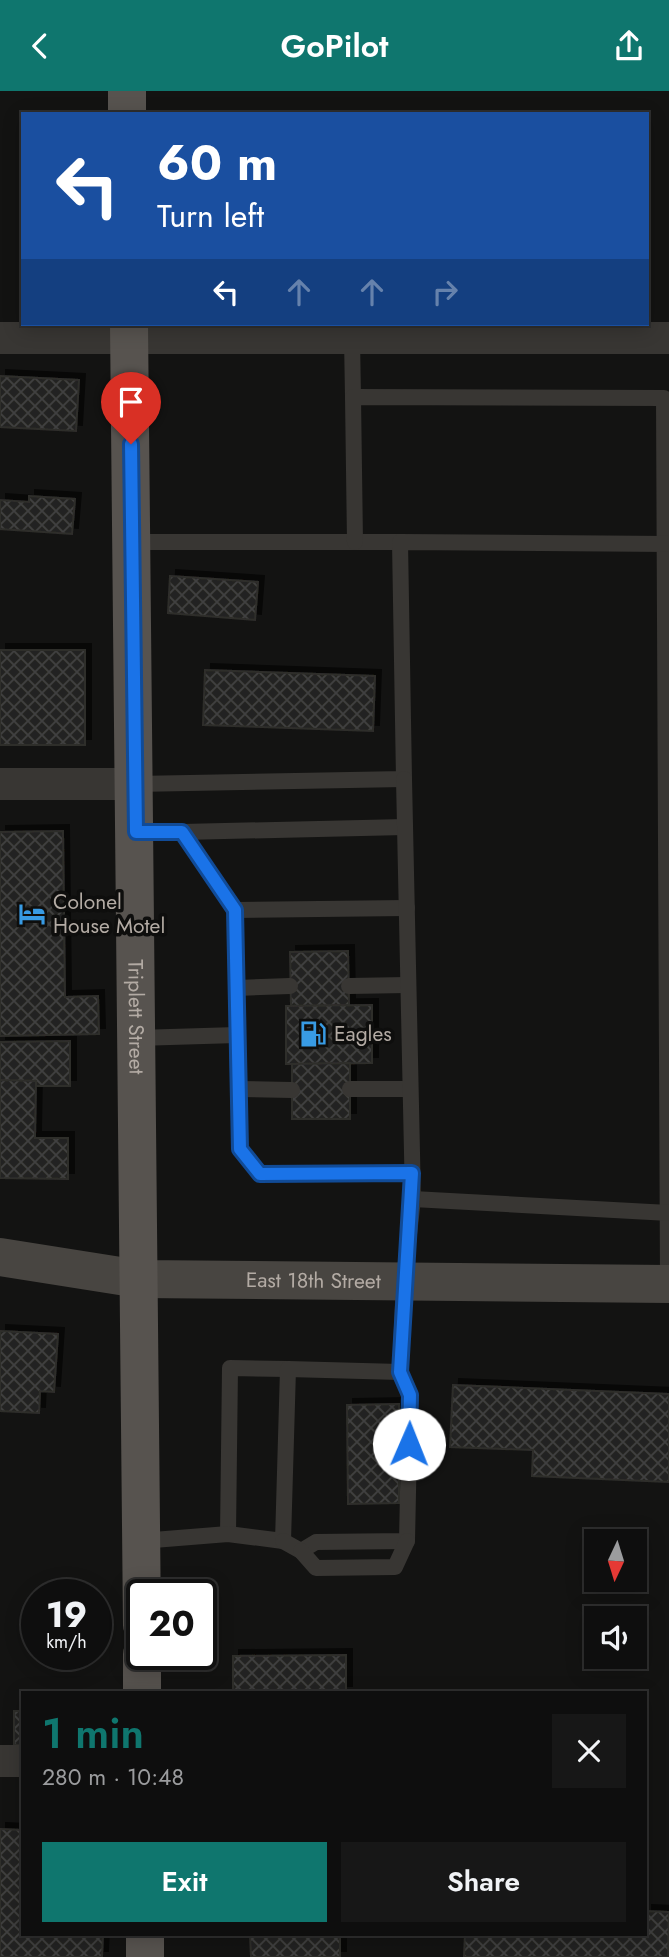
<!DOCTYPE html>
<meta charset="utf-8">
<style>
body{margin:0;font-family:Jost,sans-serif;background:#171717;color:#f1f3f6;height:100vh;display:flex;flex-direction:column;font-size:26px;white-space:nowrap}
*{box-sizing:border-box;margin:0}
p{font-size:23px;color:#9b9c9e}
.icon{flex:none;width:38px;height:38px;fill:none;stroke:currentColor;stroke-width:2;stroke-linecap:round;stroke-linejoin:round}
.map{position:relative;flex:1;overflow:hidden}
.panel{position:absolute;left:21px;top:1600px;width:626px;height:245px;display:flex;flex-direction:column;background:#0e0e0e;border-radius:0px;box-shadow:0 4px 18px #0003,0 0 0 2px #2e2e2e}
.panel>*{flex:none}
.top-card{position:absolute;left:21px;top:21px;width:628px;height:214px;border-radius:0px;box-shadow:0 4px 18px #0003,0 0 0 2px #2e2e2e;background:#1a4fa0;color:#fff;overflow:hidden}
.needle{width:46px;rotate:184deg}
.buttons{position:absolute;left:584px;top:1438px;display:grid;gap:14px}
.buttons a{display:grid;place-items:center;width:63px;height:63px;border-radius:0px;background:#0e0e0e;box-shadow:0 4px 18px #0003,0 0 0 2px #2e2e2e;font-size:35px}
.speed{position:absolute;left:21px;top:1488px;display:flex;gap:14px;font-size:35px;font-weight:700;text-align:center}
.speed>*{display:grid;place-content:center;width:91px;height:91px;border-radius:50%;background:#0e0e0e;box-shadow:0 4px 18px #0003,0 0 0 2px #2e2e2e;line-height:1}
.speed small{font-size:18px;font-weight:400}
.speed .limit{border:4px solid #111;border-radius:10px;background:#fff;color:#111}
.pin{position:absolute;display:grid;place-items:center;width:60px;height:60px;color:#fff;margin:-72px -30px;border-radius:50% 50% 50% 0;rotate:-45deg;box-shadow:0 0 7px #0007}
.pin .icon{rotate:45deg}
.me{position:absolute;width:77px;margin:-38px;rotate:1deg;stroke-linejoin:round;filter:drop-shadow(0 0 5px #0008)}
.turn{display:flex;align-items:center;gap:24px;height:147px;padding:0 21px;font-size:32px}
.turn .icon{width:91px;height:91px;stroke-width:2.5}
.turn b{display:block;font-size:49px;line-height:60px}
.lanes{display:flex;align-items:center;height:66px;padding:0 21px;background:#0003;justify-content:center;gap:35px;direction:ltr}
.lanes .off{opacity:.35}
.round{display:grid;place-items:center;flex:none;width:74px;height:74px;border-radius:0px;background:#171717}
.overview{display:flex;align-items:center;justify-content:space-between;height:119px;padding:0 21px}
h1{font-size:42px;font-weight:600;line-height:52px;color:#0f766e}
.primary-button{display:flex;gap:14px;margin-top:auto;padding:14px 21px}
.primary-button a{flex:1;height:80px;border-radius:0px;background:#0f766e;color:#fff;font-size:28px;font-weight:600;line-height:80px;text-align:center}
.primary-button a+a{background:#171717;color:#f1f3f6}
header{display:flex;justify-content:space-between;align-items:center;height:91px;padding:0 21px;background:#0f766e;color:#fff;font-size:32px;font-weight:600}
.map>svg:first-child{display:block}
</style>
<header><svg class="icon" aria-label="back" viewBox="0 0 24 24"><path d="M15 5l-7 7 7 7"/></svg>GoPilot<svg class="icon" aria-label="share" viewBox="0 0 24 24"><path d="M12 15V3M7 8l5-5 5 5M5 13v7h14v-7"/></svg></header>
<div class="map">
<svg width="669" height="1866" viewBox="0 0 669 1866">
<defs>
<pattern id="building-cross-hatch" width="8" height="8" patternUnits="userSpaceOnUse" patternTransform="scale(1.75)"><rect width="8" height="8" fill="#242422"/><path d="M0 0l8 8M0 8l8-8" fill="none" stroke="#41413f"/></pattern>
<filter id="shadow"><feDropShadow dx="6" dy="-6" stdDeviation="0" flood-color="#0009"/></filter>
</defs>
<rect width="100%" height="100%" fill="#131312"/>
<g fill="url(#building-cross-hatch)" stroke="#2f2e2c" stroke-width="2" filter="url(#shadow)">
<polygon points="0,285 79,289 76,340 0,336"/>
<polygon points="29,405 75,408 72,443 0,438 0,409 29,411"/>
<polygon points="170,485 258,491 255,529 168,522"/>
<rect x="0" y="559" width="85" height="95"/>
<polygon points="205,579 375,585 373,640 203,634"/>
<polygon points="63,740 65,906 98,905 99,943 0,945 0,741"/>
<polygon points="348,860 349,914 291,915 290,861"/>
<polygon points="372,914 372,972 286,973 286,915"/>
<polygon points="70,950 70,995 0,995 0,951"/>
<polygon points="350,972 350,1028 292,1028 292,973"/>
<polygon points="0,989 36,990 35,1047 68,1047 68,1088 0,1087"/>
<polygon points="0,1240 58,1243 54,1301 40,1300 39,1322 0,1320"/>
<polygon points="453,1294 669,1303 669,1391 532,1385 533,1359 450,1356"/>
<polygon points="399,1313 399,1412 348,1413 347,1314"/>
<polygon points="346,1564 346,1601 233,1601 233,1565"/>
<rect x="14" y="1620" width="9" height="34"/>
<polygon points="0,1738 23,1739 23,1843 103,1843 102,1866 0,1866"/>
<polygon points="646,1820 669,1821 668,1866 464,1866 465,1843 646,1843"/>
<polygon points="250,1843 340,1843 340,1866 251,1866"/>
</g>
<g fill="none" stroke-linecap="round" stroke-linejoin="round">
<g stroke="#383633" stroke-width="16">
<polyline points="352,247 353,306"/>
<polyline points="132,451 400,451"/>
<polyline points="355,451 353,306 664,307 668,1193"/>
<polyline points="135,693 404,688 400,451 669,453"/>
<polyline points="137,741 182,741 235,819"/>
<polyline points="182,741 405,736"/>
<polyline points="349,895 407,894"/>
<polyline points="237,897 290,895"/>
<polyline points="237,944 235,819 407,817"/>
<polyline points="137,947 237,944 240,1058 260,1083 412,1082"/>
<polyline points="238,998 292,999"/>
<polyline points="350,998 410,998"/>
<polyline points="413,1108 669,1122"/>
<polyline points="228,1443 230,1277 288,1278"/>
<polyline points="141,1450 228,1443 283,1450 288,1278 400,1281 404,1188 413,1108 404,688"/>
<polyline points="283,1450 301,1460 316,1451 407,1450 410,1304 400,1281"/>
<polyline points="301,1460 316,1477 395,1476 407,1450"/>
</g>
<g stroke="#383633" stroke-width="32">
<polyline points="0,247 669,247"/>
<polyline points="0,693 135,693"/>
<polyline points="0,1670 23,1670"/>
</g>
<path stroke="#484541" stroke-width="38" id="s1" d="M 0,1166 L 139,1188 L 669,1193"/>
<g stroke="#57534f" stroke-width="38">
<polyline points="127,0 127,23"/>
<path id="s2" d="M 129,233 L 142,1534"/>
<polyline points="142,1563 142,1601"/>
<polyline points="145,1843 145,1866"/>
</g>
</g>
<g fill="none" stroke-linecap="round" stroke-linejoin="round">
<g stroke="#114b97" stroke-width="18">
<polyline id="route" points="131,353 136,741 182,741 235,819 240,1058 260,1083 412,1082 400,1281 410,1304 409,1353"/>
</g>
<use href="#route" stroke="#1a73e8" stroke-width="12"/>
</g>
<defs>
<g id="hotel-bare" transform="scale(2.1)"><path d="M-6-4.5h1.5V1H6V5H4.5V3h-9V5H-6ZM-4 0a1.8 1.8 0 1 1 3.6 0ZM.5 0V-2.5h3Q6-2.5 6 0Z" fill="#389be4" stroke="#0e0e0d" stroke-width="2.5" paint-order="stroke"/></g>
<g id="fuel-bare" transform="scale(2.1)"><path d="M-5.5-6h7V0h2V4h1.3V-2.5L3-4.5l.8-.8L6-3V5H2.5V1h-1V6h-7ZM-4.2-4.7v3.2H.2V-4.7Z" fill="#389be4" stroke="#0e0e0d" stroke-width="2.5" paint-order="stroke"/></g>
</defs>
<g fill-rule="evenodd">
<use href="#hotel-bare" x="32" y="823"/>
<use href="#fuel-bare" x="313" y="943"/>
</g>
<g text-anchor="middle" stroke-width="7" stroke-linejoin="round" paint-order="stroke">
<g font-size="21" fill="#b3aba4" stroke="#0e0e0d" text-anchor="start">
<text x="53" y="818">Colonel<tspan x="53" dy="24">House Motel</tspan></text>
<text x="334" y="950">Eagles</text>
</g>
<g font-size="21" fill="#b3aba4" stroke="#0e0e0d">
<text dy="7" stroke="none"><textPath href="#s2" startOffset="693">Triplett Street</textPath></text>
<text dy="7" stroke="none"><textPath href="#s1" startOffset="315">East 18th Street</textPath></text>
</g>
</g>
</svg>
<div class="buttons">
<a><svg class="needle" viewBox="-14 -14 28 28"><path d="M0-13l5 13h-10z" fill="#e53935"/><path d="M0 13l5-13h-10z" fill="#9b9c9e"/></svg></a>
<a><svg class="icon" aria-label="sound" viewBox="0 0 24 24"><path d="M4 9h4l5-4v14l-5-4H4zM17 9q2 3 0 6"/></svg></a>
</div>
<div class="speed"><div>19<small>km/h</small></div><div class="limit">20</div></div>
<div class="pin" style="left:131px;top:353px;background:#d93025"><svg class="icon" aria-label="arrive" viewBox="0 0 24 24"><path d="M6 21V4h12l-3 4 3 4H6"/></svg></div>
<svg class="me" style="left:409px;top:1353px" viewBox="-20 -20 40 40"><circle r="19" fill="#fff"/><path d="M0-13L10 11 0 6-10 11z" fill="#1a73e8"/></svg>
<div class="top-card">
<div class="turn"><svg class="icon" aria-label="left" viewBox="0 0 24 24"><path d="M17 20v-9H6M10 6l-5 5 5 5"/></svg><div><b>60 m</b>Turn left</div></div>
<div class="lanes"><svg class="icon" aria-label="left" viewBox="0 0 24 24"><path d="M17 20v-9H6M10 6l-5 5 5 5"/></svg><svg class="icon off" aria-label="ahead" viewBox="0 0 24 24"><path d="M12 20V5M6 11l6-6 6 6"/></svg><svg class="icon off" aria-label="ahead" viewBox="0 0 24 24"><path d="M12 20V5M6 11l6-6 6 6"/></svg><svg class="icon off" aria-label="right" viewBox="0 0 24 24"><path d="M7 20v-9h11M14 6l5 5-5 5"/></svg></div>
</div>
<section class="panel">
<div class="overview"><div><h1>1 min</h1><p>280 m · 10:48</p></div><a class="round"><svg class="icon" aria-label="close" viewBox="0 0 24 24"><path d="M6 6l12 12M18 6L6 18"/></svg></a></div>
<div class="primary-button"><a>Exit</a><a>Share</a></div>
</section>
</div>
